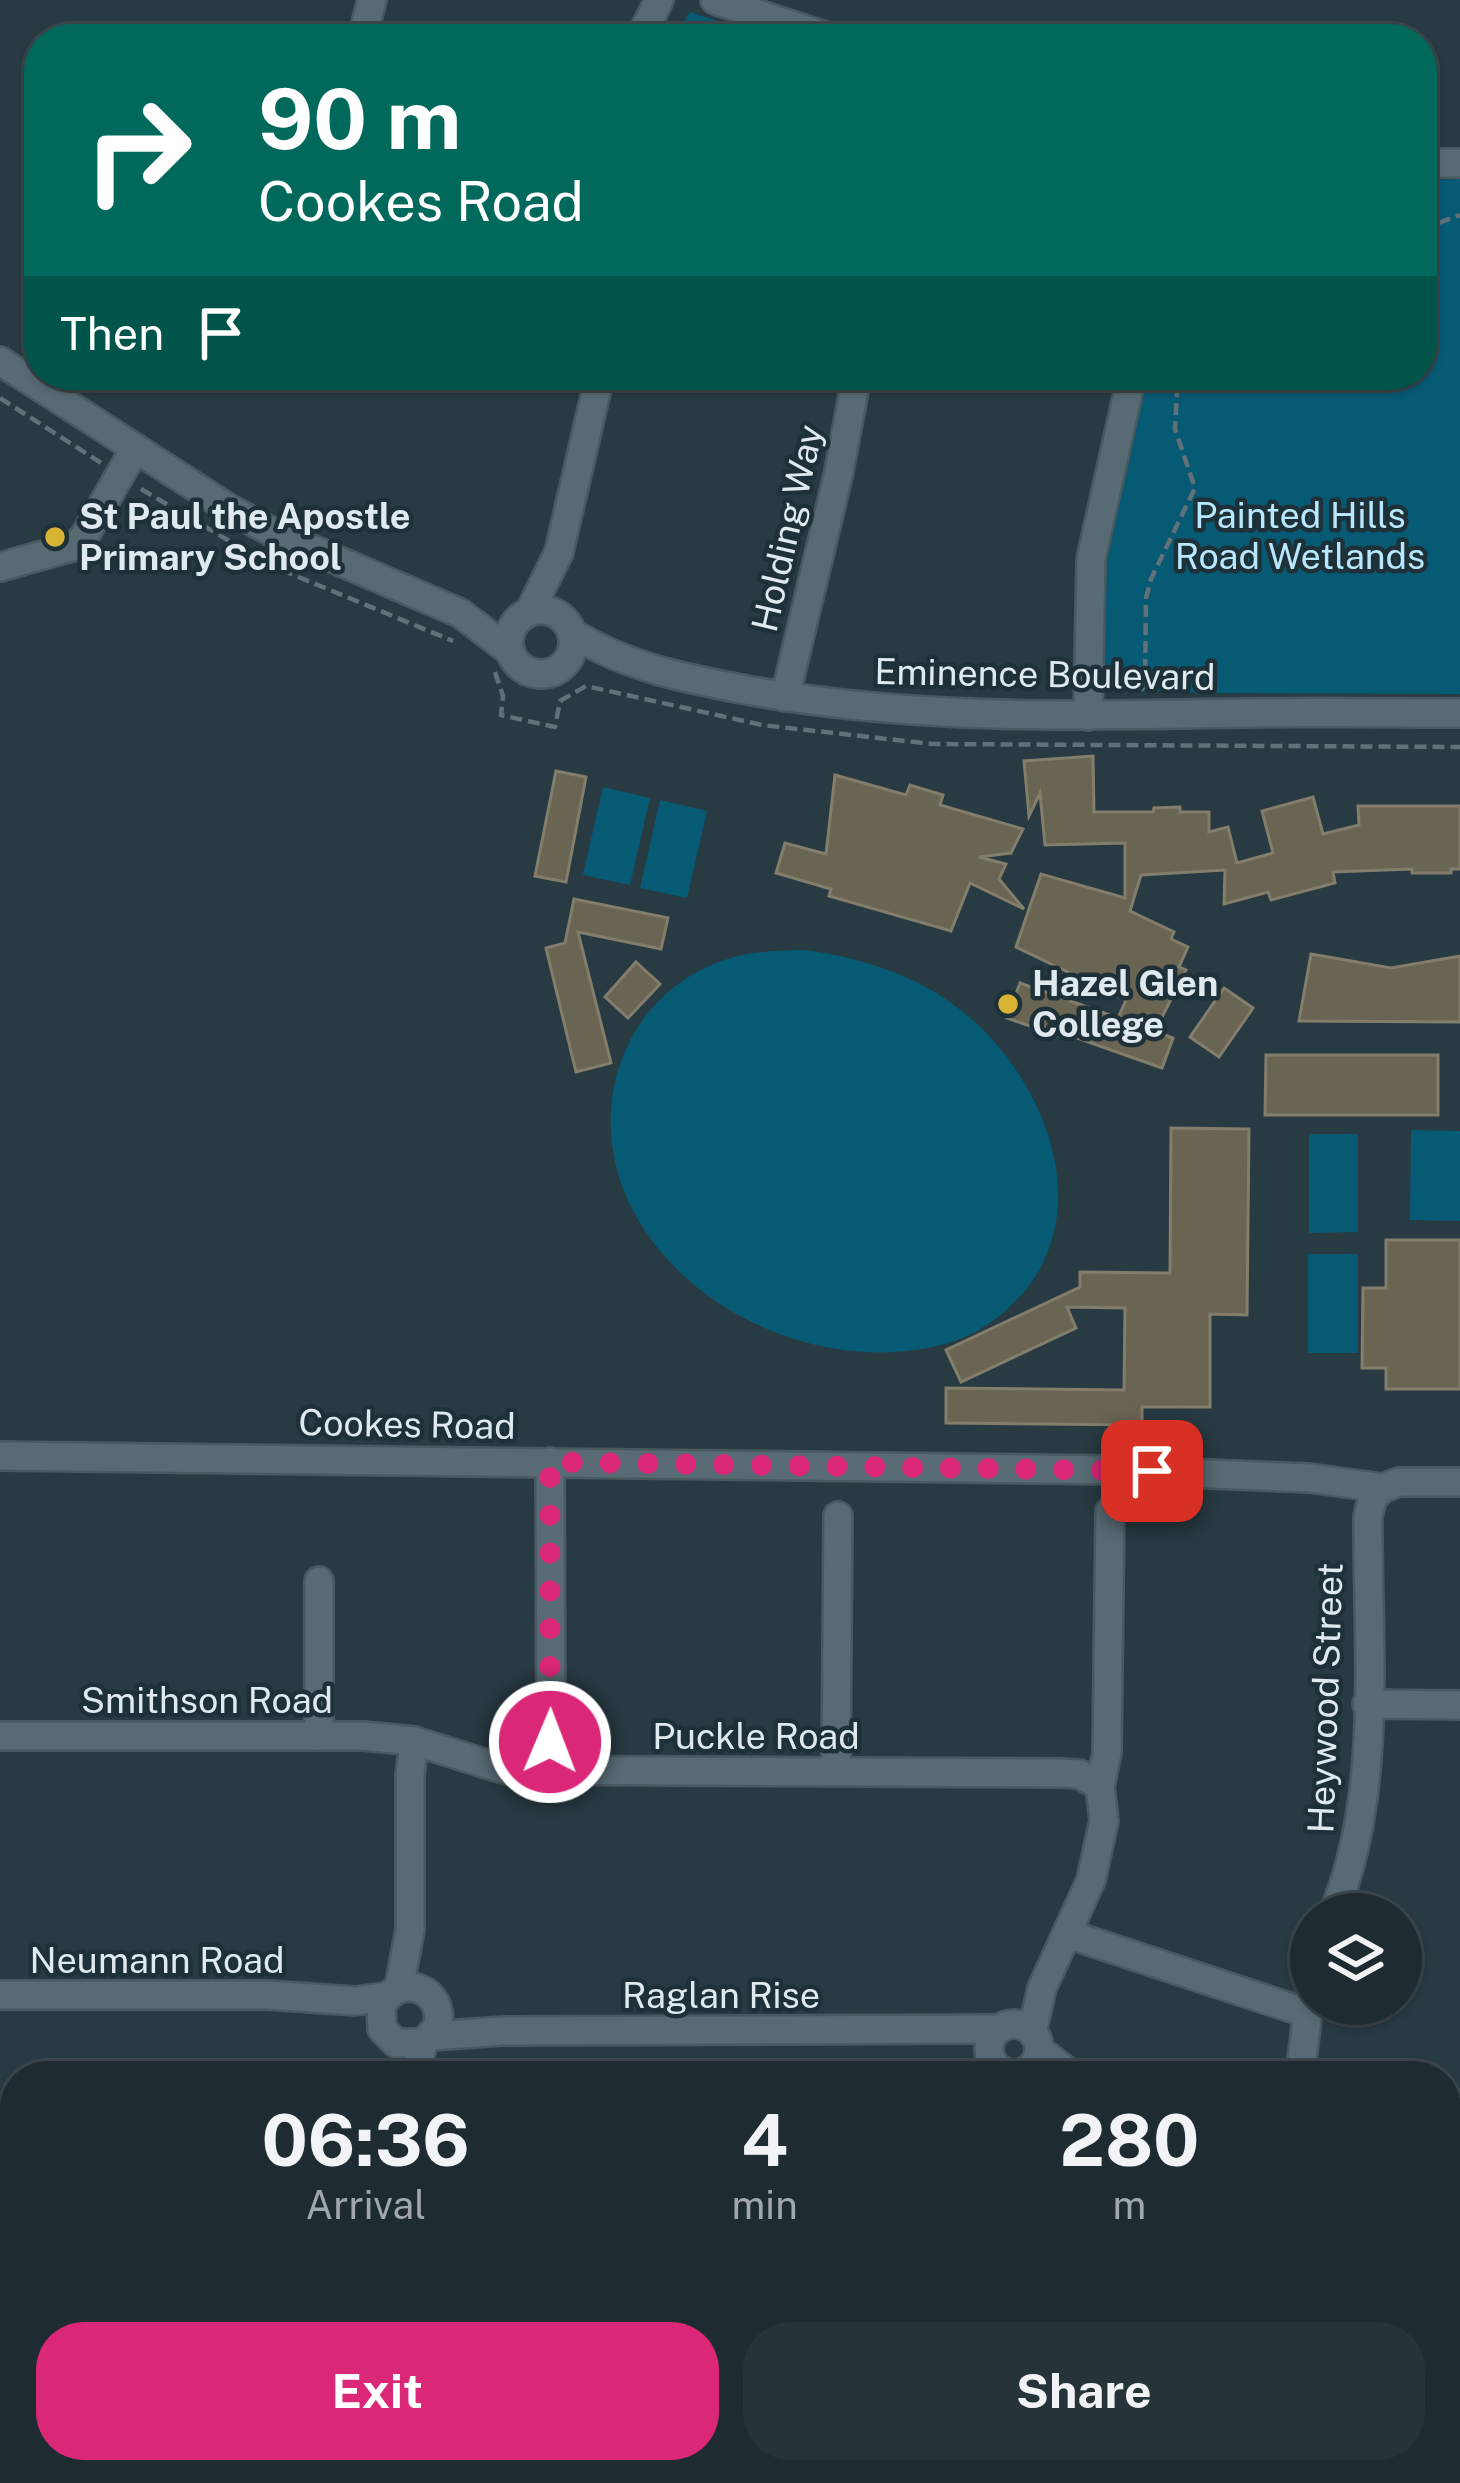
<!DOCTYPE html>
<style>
body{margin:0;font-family:"Public Sans",sans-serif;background:#26343a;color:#f1f3f6;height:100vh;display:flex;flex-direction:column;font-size:45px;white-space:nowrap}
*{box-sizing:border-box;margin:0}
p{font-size:39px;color:#a1a7ac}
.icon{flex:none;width:66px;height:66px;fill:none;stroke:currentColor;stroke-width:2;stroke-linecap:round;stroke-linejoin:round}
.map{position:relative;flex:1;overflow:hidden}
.drawer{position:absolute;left:0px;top:2061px;width:1461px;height:423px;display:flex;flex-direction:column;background:#1e2c32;border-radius:48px 48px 0 0;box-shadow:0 3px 9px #0004,0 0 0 3px #3c484d}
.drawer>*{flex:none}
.banner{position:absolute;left:24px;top:24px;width:1413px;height:366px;border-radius:48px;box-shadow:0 3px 9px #0004,0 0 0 3px #3c484d;background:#00695c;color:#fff;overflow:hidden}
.controls{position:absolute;left:1290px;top:1893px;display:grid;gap:24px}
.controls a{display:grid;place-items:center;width:132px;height:132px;border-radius:50%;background:#1e2c32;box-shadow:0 3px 9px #0004,0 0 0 3px #3c484d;font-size:60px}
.pin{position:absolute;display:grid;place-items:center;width:102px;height:102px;color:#fff;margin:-51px;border-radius:24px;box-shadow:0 6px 18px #0006}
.me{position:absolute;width:132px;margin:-66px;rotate:1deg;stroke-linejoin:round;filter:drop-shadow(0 0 9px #0008)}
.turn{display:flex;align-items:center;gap:42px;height:252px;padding:0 36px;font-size:54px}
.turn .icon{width:156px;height:156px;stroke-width:2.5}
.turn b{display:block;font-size:84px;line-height:102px}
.then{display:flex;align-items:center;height:114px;padding:0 36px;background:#0003;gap:24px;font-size:45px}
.eta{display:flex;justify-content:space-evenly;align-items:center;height:204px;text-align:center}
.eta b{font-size:72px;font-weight:700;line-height:84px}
.button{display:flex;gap:24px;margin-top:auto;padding:24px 36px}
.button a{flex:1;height:138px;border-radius:48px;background:#db2777;color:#fff;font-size:48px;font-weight:700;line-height:138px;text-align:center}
.button a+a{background:#26343a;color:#f1f3f6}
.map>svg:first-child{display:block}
</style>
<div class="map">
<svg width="1460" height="2483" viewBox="0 0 1460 2483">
<rect width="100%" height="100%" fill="#283a42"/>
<g fill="#075a74">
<polygon points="690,12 772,39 674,39"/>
<polygon points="1460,179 1460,694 1210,693 1109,689 1104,680 1103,562 1145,375 1422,375 1422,180"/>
<polygon points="603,787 650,798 630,885 583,875"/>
<polygon points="660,800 707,811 687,898 640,888"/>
<path d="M 806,950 C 870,959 931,980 978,1025 C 1046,1089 1091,1204 1028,1287 C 1007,1313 980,1334 948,1343 C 830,1377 685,1316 630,1205 C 582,1106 626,987 734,957 C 757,951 783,950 806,950 Z"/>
<polygon points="1411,1130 1460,1131 1460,1221 1410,1220"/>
<polygon points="1309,1134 1358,1134 1358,1232 1309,1233"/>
<rect x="1308" y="1254" width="50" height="99"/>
</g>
<g fill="#6a6453" stroke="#837d6b" stroke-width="3">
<polygon points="1093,756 1094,812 1153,812 1154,808 1180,807 1180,812 1209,812 1209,832 1228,827 1237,863 1273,853 1262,811 1313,797 1323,834 1359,825 1358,806 1460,806 1460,869 1451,869 1451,873 1412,873 1412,869 1333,872 1335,883 1271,900 1268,892 1224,904 1225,870 1141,875 1130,911 1174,932 1171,939 1188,947 1179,967 1186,970 1155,1031 1173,1038 1162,1068 1066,1034 1064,1038 1007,1018 1020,983 1118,1018 1126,1000 1016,947 1041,874 1125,898 1125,843 1045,845 1040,793 1029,816 1024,761"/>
<polygon points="556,771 586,777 566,882 535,876"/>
<polygon points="835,775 906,795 910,785 943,795 940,805 1023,829 1011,853 979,857 1006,864 999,879 1024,909 970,883 951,931 829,896 831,889 776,873 785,843 826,854"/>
<polygon points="574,899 668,918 661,949 578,932 611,1063 576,1072 546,948 565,943"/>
<polygon points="1311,954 1391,968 1460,956 1460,1022 1299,1021"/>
<polygon points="636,962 660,984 628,1018 605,997"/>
<polygon points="1224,988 1253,1008 1219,1057 1190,1037"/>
<polygon points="1266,1055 1438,1055 1438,1115 1265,1115"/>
<polygon points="1171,1128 1249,1129 1247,1315 1210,1314 1210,1407 1142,1407 1142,1425 946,1423 946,1388 1124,1390 1125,1308 1067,1307 1076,1328 961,1382 946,1350 1080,1287 1080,1272 1170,1273"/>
<polygon points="1386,1240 1460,1240 1460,1389 1386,1389 1386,1368 1362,1368 1363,1288 1386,1288"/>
</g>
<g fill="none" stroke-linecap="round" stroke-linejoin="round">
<g stroke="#495960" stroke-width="32">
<g id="minor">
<polyline points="715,0 834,39"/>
<polyline points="362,39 372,0"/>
<polyline points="640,39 659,0"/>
<polyline points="1422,163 1460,163"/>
<polyline points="0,361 228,508 274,533 460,613 510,651"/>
<polyline points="0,567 75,546 84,537 135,449"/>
<circle cx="541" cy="642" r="32"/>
<polyline points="530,611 559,552 600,375"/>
<path d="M 572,633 C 628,668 688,679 752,691 C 915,720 1077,716 1242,713 C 1314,712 1387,713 1460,713"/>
<polyline points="785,697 838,476 857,375"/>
<polyline points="1088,716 1091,559 1132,375"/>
<polyline points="0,1456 1113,1470 1309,1478 1383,1488 1399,1482 1460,1482"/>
<polyline points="550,1462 551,1771"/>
<polyline points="319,1581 319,1736"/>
<polyline points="1367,1704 1460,1705"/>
<polyline points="0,1736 364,1736 414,1741 506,1770 1061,1773 1079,1774 1100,1786"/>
<polyline points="836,1771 838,1516"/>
<path d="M 1333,1914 C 1384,1793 1367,1644 1368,1516 L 1373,1497 L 1383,1488"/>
<polyline points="1068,1934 1307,2013"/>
<polyline points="399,1988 410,1930 410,1775 414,1741"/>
<polyline points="0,1995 267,1995 355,2001 385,1997"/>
<circle cx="1014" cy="2049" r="25"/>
<polyline points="1032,2032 1042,1988 1091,1880 1104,1821 1100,1786 1107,1753 1110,1511"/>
<polyline points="432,2036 503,2031 998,2029"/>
<polyline points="1039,2050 1073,2076"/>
<path d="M 415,2076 L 423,2043 L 438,2027 C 445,1988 401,1972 381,2005 L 382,2029 L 396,2043 L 423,2043"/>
<polyline points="1300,2076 1311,1985"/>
<polyline points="1446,2153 1460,2153"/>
<polyline points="194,2469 194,2483"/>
<polyline points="659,2469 659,2483"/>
<polyline points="911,2469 911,2483"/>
<polyline points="1171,2469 1171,2483"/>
<polyline points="1429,2469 1429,2483"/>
<polyline points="401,2483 405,2469"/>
</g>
</g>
<g stroke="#617178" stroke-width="4.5" stroke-dasharray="12 6" stroke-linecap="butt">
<polyline points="1422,229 1460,215"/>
<polyline points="0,398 101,463"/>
<polyline points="141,489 272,566 453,641"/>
<polyline points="495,672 503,696 501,715 555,727 560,701 586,686 762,725 932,744 1460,747"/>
<polyline points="1115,684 1144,689"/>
<polyline points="1145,689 1146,598 1151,579 1195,488 1175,429 1178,375"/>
</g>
<use href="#minor" stroke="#586b74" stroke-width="27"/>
</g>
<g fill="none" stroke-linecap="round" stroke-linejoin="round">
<polyline stroke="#db2777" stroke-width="21" stroke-dasharray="0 37.8" points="550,1742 550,1462 1152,1471"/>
</g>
<g fill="#d9b334" stroke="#1e3038" stroke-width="4.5">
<circle cx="55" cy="537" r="12"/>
<circle cx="1008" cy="1004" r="12"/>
</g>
<g text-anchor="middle" stroke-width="9" stroke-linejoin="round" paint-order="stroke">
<g font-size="36" fill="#b8e8fd" stroke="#1e3038">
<text x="1300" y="528">Painted Hills<tspan x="1300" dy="41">Road Wetlands</tspan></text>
</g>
<g font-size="36" font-weight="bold" fill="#dfeaef" stroke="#1e3038" text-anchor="start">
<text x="79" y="529">St Paul the Apostle<tspan x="79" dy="41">Primary School</tspan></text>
<text x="1032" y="996">Hazel Glen<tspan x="1032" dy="41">College</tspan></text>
</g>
<g font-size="36" fill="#dfeaef" stroke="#1e3038">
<text transform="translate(787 528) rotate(-77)" y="13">Holding Way</text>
<text transform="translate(1045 674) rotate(1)" y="13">Eminence Boulevard</text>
<text transform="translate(407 1424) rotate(1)" y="13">Cookes Road</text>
<text transform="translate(1325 1698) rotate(-88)" y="13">Heywood Street</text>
<text x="207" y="1713">Smithson Road</text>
<text x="756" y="1749">Puckle Road</text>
<text x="157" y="1973">Neumann Road</text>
<text x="721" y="2008">Raglan Rise</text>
</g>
</g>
</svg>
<div class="controls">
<a><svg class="icon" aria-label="layers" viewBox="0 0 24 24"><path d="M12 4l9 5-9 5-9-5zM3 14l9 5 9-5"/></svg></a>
</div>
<div class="pin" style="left:1152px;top:1471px;background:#d93025"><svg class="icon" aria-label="arrive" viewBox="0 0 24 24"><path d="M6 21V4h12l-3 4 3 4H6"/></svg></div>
<svg class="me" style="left:550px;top:1742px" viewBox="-20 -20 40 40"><circle r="17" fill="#db2777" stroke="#fff" stroke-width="3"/><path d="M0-11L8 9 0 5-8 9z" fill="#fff"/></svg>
<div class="banner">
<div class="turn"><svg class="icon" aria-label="right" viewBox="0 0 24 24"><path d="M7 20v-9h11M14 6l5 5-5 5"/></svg><div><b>90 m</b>Cookes Road</div></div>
<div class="then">Then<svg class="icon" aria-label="arrive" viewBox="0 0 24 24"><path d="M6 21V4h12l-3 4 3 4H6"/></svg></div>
</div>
<section class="drawer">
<div class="eta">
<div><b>06:36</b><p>Arrival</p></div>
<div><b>4</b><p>min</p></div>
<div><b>280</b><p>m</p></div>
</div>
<div class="button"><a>Exit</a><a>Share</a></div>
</section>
</div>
